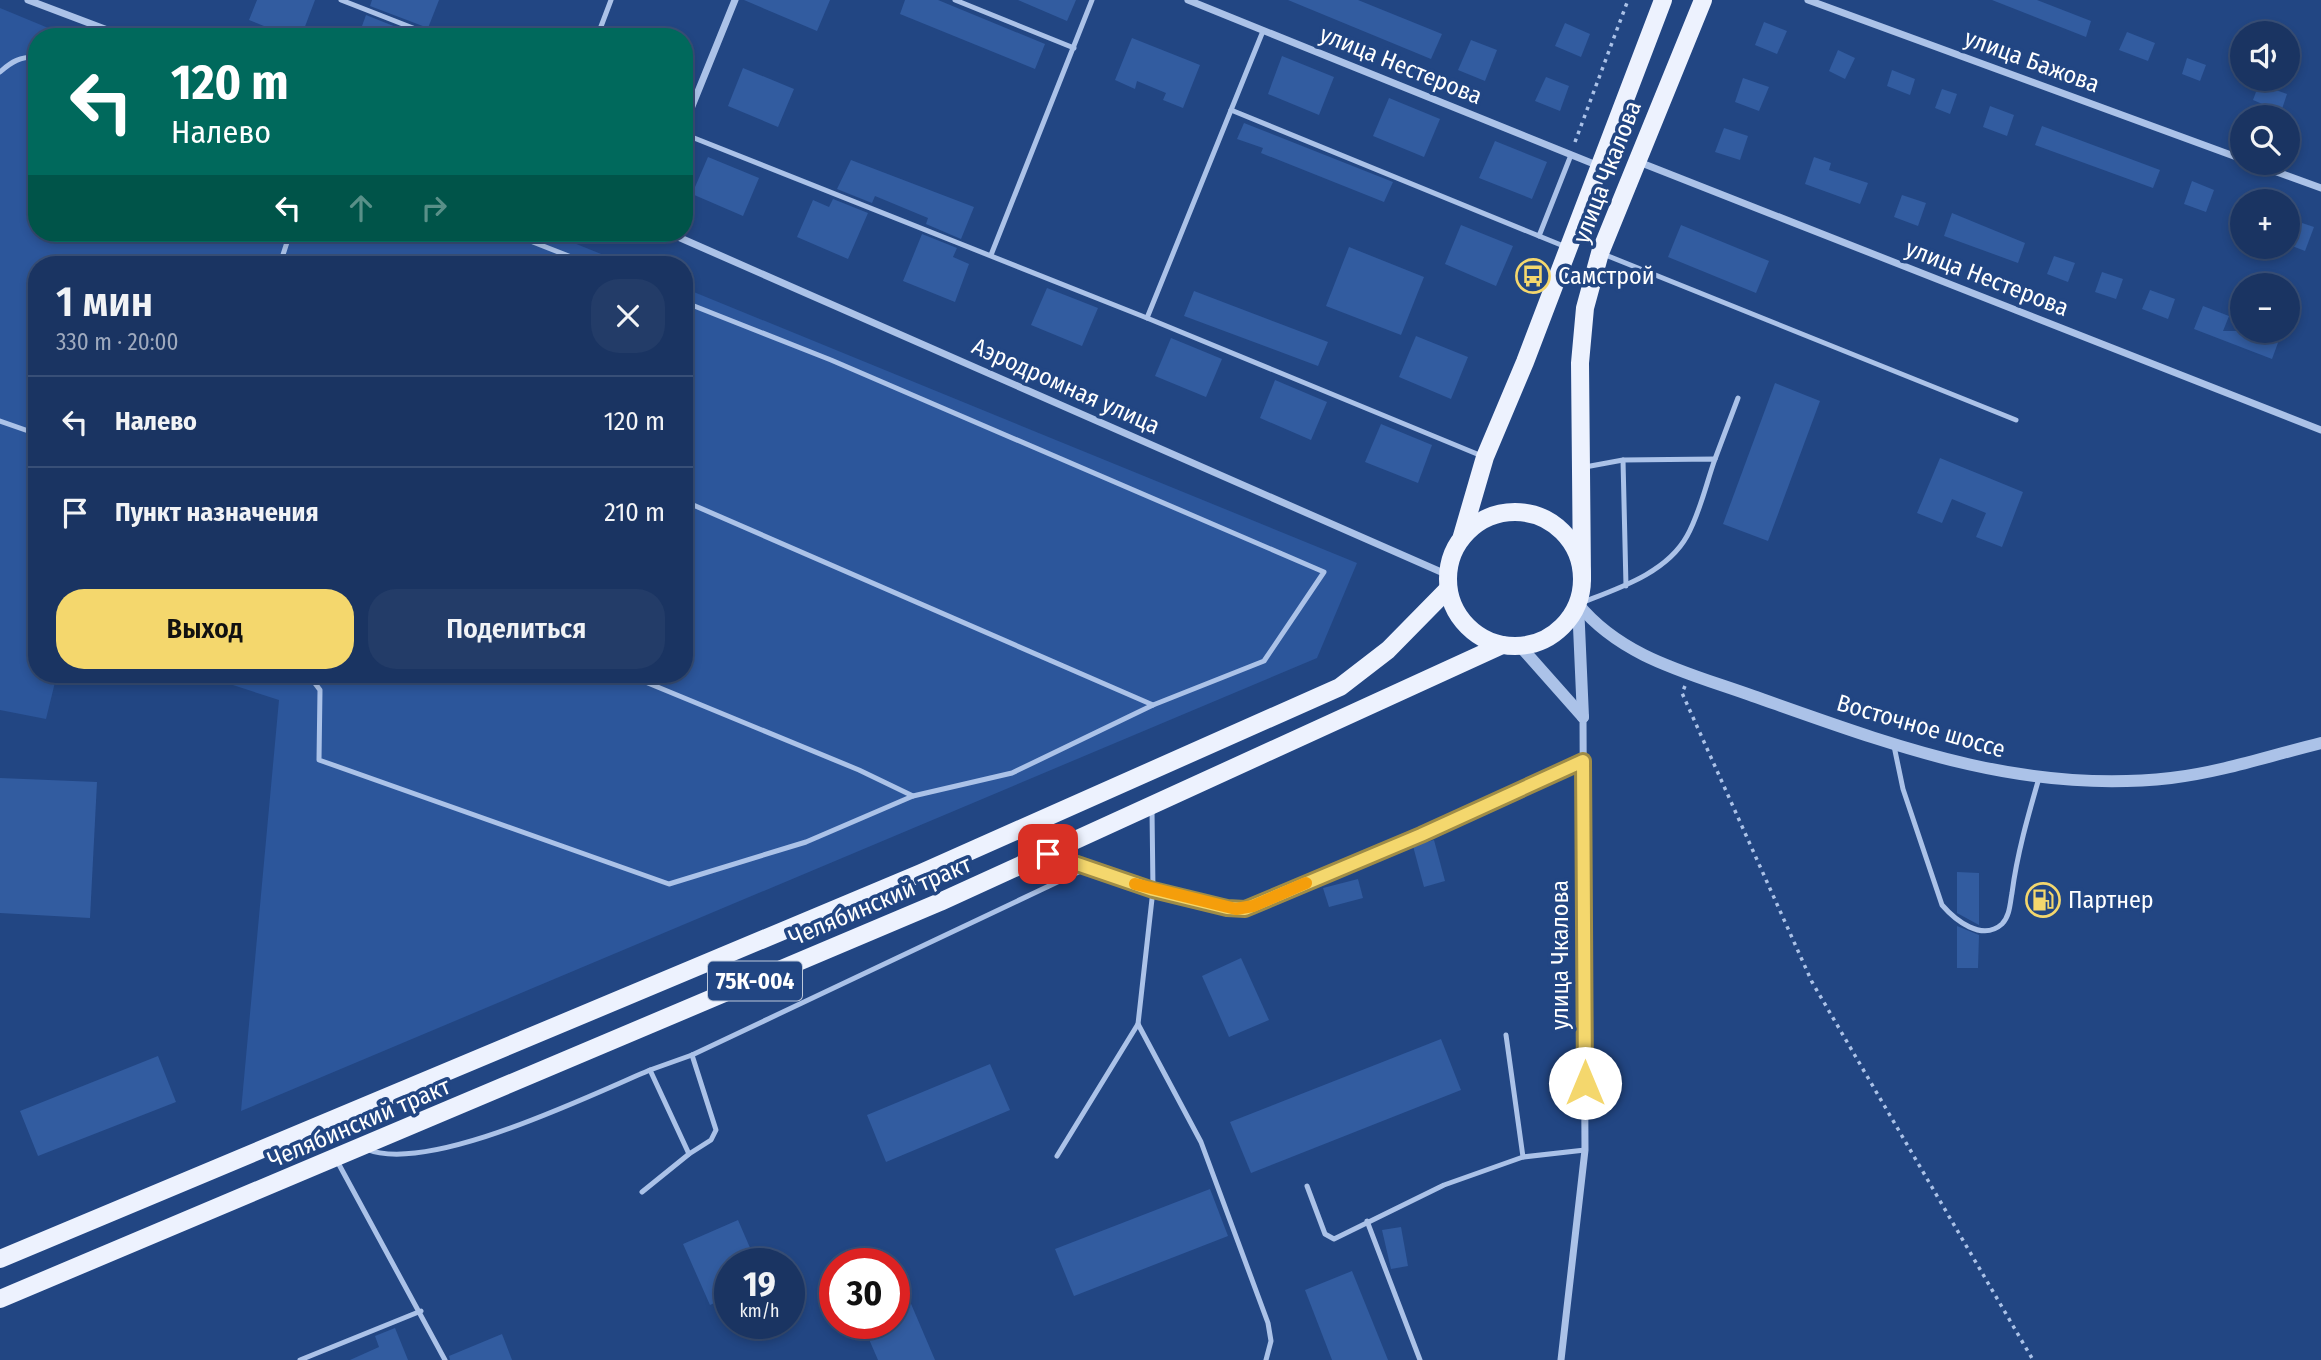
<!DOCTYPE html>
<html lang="ru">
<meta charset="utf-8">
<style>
body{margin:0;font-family:"Fira Sans Condensed",sans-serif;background:#233c68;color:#f1f3f6;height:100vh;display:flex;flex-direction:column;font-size:26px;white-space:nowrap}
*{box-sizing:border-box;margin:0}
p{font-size:23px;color:#9faabe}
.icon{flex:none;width:38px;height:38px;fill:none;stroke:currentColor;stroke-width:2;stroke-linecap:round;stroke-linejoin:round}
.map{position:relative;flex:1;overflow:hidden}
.drawer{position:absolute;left:28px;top:256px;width:665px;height:427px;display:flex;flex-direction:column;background:#1a3462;border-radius:28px;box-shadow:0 4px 10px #0003,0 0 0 2px #384f77}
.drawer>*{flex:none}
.guide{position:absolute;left:28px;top:28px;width:665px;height:214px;border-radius:28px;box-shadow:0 4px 10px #0003,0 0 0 2px #384f77;background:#00695c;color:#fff;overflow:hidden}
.controls{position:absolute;left:2230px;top:21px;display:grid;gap:14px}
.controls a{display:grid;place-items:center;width:70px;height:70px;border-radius:50%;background:#1a3462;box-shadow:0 4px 10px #0003,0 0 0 2px #384f77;font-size:35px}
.speed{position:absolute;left:714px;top:1248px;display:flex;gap:14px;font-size:35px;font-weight:700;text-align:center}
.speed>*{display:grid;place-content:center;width:91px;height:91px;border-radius:50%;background:#1a3462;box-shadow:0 4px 10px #0003,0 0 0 2px #384f77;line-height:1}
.speed small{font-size:18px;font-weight:400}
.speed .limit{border:10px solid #d22;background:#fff;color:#111}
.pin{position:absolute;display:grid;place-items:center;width:60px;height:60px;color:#fff;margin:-30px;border-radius:14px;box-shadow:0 4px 10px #0006}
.me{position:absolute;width:77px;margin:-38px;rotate:0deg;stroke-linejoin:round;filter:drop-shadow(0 0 5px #0008)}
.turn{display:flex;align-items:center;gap:24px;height:147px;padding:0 28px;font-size:32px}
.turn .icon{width:91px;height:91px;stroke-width:2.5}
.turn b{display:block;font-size:49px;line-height:60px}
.lanes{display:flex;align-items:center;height:66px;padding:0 28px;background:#0003;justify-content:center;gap:35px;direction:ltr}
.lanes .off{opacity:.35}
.round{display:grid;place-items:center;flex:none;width:74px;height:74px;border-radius:28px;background:#233c68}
.overview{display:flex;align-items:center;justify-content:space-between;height:119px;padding:0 28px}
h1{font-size:42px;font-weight:600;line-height:52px}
.cta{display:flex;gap:14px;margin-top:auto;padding:14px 28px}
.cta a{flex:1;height:80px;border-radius:28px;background:#f4d76d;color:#111;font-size:28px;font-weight:600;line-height:80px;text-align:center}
.cta a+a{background:#233c68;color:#f1f3f6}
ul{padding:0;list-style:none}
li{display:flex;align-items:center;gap:21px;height:91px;padding:0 28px;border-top:2px solid #384f77}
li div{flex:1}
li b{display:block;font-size:26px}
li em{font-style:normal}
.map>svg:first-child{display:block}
</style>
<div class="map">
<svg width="2321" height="1360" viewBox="0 0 2321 1360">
<rect width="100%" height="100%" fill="#224683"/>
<g fill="#2c569b">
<polygon points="0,8 70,37 37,37 37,233 549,233 626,264 37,264 37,674 57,674 46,719 0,710"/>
<polygon points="684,288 1357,563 1317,658 241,1111 279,700 199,674 684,674"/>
</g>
<g fill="#325ca0">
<polygon points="257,0 315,0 301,37 291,37 249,20"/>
<polygon points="372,0 439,0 428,28 370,6"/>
<polygon points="744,0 830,0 817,31"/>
<polygon points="905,0 938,0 1045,44 1035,69 900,14"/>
<polygon points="1018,0 1076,0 1067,21"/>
<polygon points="1288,0 1358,0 1442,34 1431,59"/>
<polygon points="1992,0 2037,0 2091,21 2086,37"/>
<polygon points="366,15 421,37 358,37"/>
<polygon points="1764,22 1787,31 1777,54 1755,45"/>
<polygon points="1565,23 1590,34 1581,57 1555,46"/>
<polygon points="2127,32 2155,43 2148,61 2119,50"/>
<polygon points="1132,38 1200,65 1183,108 1163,100 1166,93 1137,81 1135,89 1115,80"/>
<polygon points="1471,40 1497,50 1485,81 1458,70"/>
<polygon points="1838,50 1855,58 1845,79 1829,71"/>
<polygon points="1282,56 1334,77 1319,115 1268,94"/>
<polygon points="2187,58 2206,65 2200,81 2182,74"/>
<polygon points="743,68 794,89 778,127 728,106"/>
<polygon points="1892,70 1915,79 1910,95 1887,86"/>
<polygon points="1546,77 1569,86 1560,111 1535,101"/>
<polygon points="1743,78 1769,87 1759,111 1735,102"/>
<polygon points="2259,84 2287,94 2281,112 2253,100"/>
<polygon points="1942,89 1957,94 1950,114 1935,108"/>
<polygon points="1389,98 1440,119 1424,157 1373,136"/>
<polygon points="1990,106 2014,115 2007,136 1983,127"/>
<polygon points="1244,123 1393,182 1384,202 1261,153 1263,148 1237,139"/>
<polygon points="2042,126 2160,170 2153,188 2035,145"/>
<polygon points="1724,128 1748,136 1740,160 1715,152"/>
<polygon points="1495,141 1547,162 1532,199 1479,178"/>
<polygon points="708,157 759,178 743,216 692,194"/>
<polygon points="1814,157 1831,163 1829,170 1868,183 1860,204 1805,184"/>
<polygon points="851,160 974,207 961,239 926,224 928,218 875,196 872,203 837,189"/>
<polygon points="2192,181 2214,190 2206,212 2184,204"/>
<polygon points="1902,195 1926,203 1918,226 1894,217"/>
<polygon points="833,199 868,213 848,259 797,237 813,200 829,207"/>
<polygon points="1952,213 2025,243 2018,263 1944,236"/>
<polygon points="2296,221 2314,227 2305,251 2287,244"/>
<polygon points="1461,225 1513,246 1496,286 1445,264"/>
<polygon points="1681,225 1769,261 1756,293 1668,257"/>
<polygon points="922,234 957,248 953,257 969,264 955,302 903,281"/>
<polygon points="1349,247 1424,277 1401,335 1326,306"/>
<polygon points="2054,256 2075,263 2068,282 2047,274"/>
<polygon points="2102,272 2123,279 2116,299 2095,292"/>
<polygon points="1047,288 1098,308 1082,346 1031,325"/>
<polygon points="2150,290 2175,299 2168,319 2142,309"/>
<polygon points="1194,291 1328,342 1318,366 1184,316"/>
<polygon points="2203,306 2229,316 2223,331 2256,331 2279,340 2272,359 2194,329"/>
<polygon points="1416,336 1468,357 1451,399 1399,377"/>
<polygon points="1171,338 1222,359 1206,397 1155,376"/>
<polygon points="1275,380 1327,402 1311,440 1260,418"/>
<polygon points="1775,383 1820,401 1768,541 1723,524"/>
<polygon points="1381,424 1432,445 1418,483 1365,462"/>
<polygon points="1940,458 2023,492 2002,547 1976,537 1986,513 1952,499 1942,523 1917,513"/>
<polygon points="0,778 97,782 90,918 0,913"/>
<polygon points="1434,840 1445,881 1424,887 1413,846"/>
<polygon points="1957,872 1979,873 1979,925 1957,913"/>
<polygon points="1358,879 1363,898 1329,907 1323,888"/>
<polygon points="1957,926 1979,935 1978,968 1957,968"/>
<polygon points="1241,958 1269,1020 1229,1037 1202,976"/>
<polygon points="1441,1039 1461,1090 1251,1173 1230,1122"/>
<polygon points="158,1056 176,1102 38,1156 20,1111"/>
<polygon points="990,1064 1010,1110 886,1162 867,1115"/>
<polygon points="1210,1189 1228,1236 1074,1296 1055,1249"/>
<polygon points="738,1220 757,1264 730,1264 730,1296 710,1305 683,1244"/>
<polygon points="1401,1227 1408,1266 1391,1269 1382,1230"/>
<polygon points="894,1264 935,1360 878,1360 862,1323 894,1323"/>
<polygon points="1352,1271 1388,1360 1332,1360 1305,1290"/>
<polygon points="395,1328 408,1360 350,1360 379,1347 375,1336"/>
<polygon points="502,1334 512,1360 450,1360 449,1356"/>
</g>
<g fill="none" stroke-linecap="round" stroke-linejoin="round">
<g stroke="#abc2e8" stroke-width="3.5" stroke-dasharray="3.5 5" stroke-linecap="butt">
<polyline points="1575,142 1628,0"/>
<polyline points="1685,686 1682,693 1812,982 2033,1360"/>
</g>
<g stroke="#abc2e8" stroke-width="5">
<polyline points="341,0 436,37"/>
<polyline points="955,0 1074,48"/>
<polyline points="597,37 611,0"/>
<path d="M 0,72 C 11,62 21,56 37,57"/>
<polyline points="1231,110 1539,236 1571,155"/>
<polyline points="684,134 1147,318 1482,456"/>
<polyline points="510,233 589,264"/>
<polyline points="1539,236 1566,247"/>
<polyline points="1603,254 2016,420"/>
<polyline points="991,255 1092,0"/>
<polyline points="280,264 290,233"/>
<polyline points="684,302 831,360 1324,572 1264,661 1153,705 684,501"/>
<polyline points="1147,318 1263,31"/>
<polyline points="0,421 37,434"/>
<polyline points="1715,459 1738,398"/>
<polyline points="1585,467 1623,460"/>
<path d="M 1578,604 C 1616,589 1666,574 1687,536 C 1700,513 1706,484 1715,459 L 1623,460 L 1626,586"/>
<polyline points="308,674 320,690 319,760 669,884 806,842 913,796 859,770 626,674"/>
<path d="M 1894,746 L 1903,789 L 1942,905 C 1955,920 1982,942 2002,924 C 2010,916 2010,903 2012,893 C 2017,854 2028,816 2039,778"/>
<polyline points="913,796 1012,773 1153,705"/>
<polyline points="1152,810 1153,890 1227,908 1245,909 1421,835 1583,761"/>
<polyline points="1054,856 1087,868"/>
<polyline points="1506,1035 1523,1157"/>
<polyline points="650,1070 692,1055 1087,868 1153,890 1138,1024 1201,1142 1268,1323 1271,1341 1266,1360"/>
<path d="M 366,1149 C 428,1175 588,1096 650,1070 L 689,1154 L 642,1192"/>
<polyline points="689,1154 711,1140 716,1130 692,1055"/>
<polyline points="1057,1156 1138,1024"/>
<polyline points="336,1159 445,1360"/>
<polyline points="1307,1186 1325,1234 1334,1239 1444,1185 1523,1157 1585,1150"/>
<polyline points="1367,1221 1420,1360"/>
<polyline points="300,1360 421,1311"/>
</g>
<g stroke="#abc2e8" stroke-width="7">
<polyline points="28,0 126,37"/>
<polyline points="1188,0 1599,166"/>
<polyline points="1808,0 2242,159"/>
<polyline points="684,126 735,0"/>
<polyline points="1639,162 2321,430"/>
<polyline points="2252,163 2321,188"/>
<polyline points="669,233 1448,575"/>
<polyline points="1561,1360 1585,1150 1583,717"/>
</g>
<g stroke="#abc2e8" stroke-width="12">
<path d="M 1578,604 C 1622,658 1689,673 1753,696 C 1892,745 2021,795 2171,778 C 2222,772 2272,755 2321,743"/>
<polyline points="1578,604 1583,717"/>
<polyline points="1520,646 1583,717"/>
</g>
<g stroke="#edf2fe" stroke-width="18">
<circle cx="1515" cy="579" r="67"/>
<polyline points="1462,536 1485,457 1525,362 1663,0"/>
<polyline points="1582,579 1580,363 1585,308 1600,253 1703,0"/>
<polyline points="0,1259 921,873 1340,687 1388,650 1447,590"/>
<polyline points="0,1299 940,902 1502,645"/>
</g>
</g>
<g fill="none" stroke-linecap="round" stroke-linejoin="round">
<g stroke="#9f8c47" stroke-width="18">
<polyline id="route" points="1048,854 1153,890 1227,908 1245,909 1421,835 1583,761 1585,1083"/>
</g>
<use href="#route" stroke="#f4d76d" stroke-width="12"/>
<polyline stroke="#f59e0b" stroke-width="12" points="1135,884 1236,909 1253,906 1306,883"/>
</g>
<defs>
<g id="bus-ring" transform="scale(1.75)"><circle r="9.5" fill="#224683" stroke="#f4d76d" stroke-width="1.5"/><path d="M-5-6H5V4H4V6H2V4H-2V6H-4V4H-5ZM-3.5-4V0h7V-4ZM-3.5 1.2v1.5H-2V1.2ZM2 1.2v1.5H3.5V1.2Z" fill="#f4d76d"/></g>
<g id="fuel-ring" transform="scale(1.75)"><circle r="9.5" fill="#224683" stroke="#f4d76d" stroke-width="1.5"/><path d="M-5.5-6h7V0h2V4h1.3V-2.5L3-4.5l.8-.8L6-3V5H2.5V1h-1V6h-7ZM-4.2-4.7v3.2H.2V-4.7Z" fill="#f4d76d"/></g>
</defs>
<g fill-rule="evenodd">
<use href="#bus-ring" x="1533" y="276"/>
<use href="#fuel-ring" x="2043" y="900"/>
</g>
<g text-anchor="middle" stroke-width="7" stroke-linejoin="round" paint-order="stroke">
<rect fill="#224683" stroke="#bdc8da" stroke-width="2" x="708" y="961.5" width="94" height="39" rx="5"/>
<g font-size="23" font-weight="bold" fill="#fff">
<text x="755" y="989">75К-004</text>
</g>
<g font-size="24" fill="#fff" stroke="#224683">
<text transform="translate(2032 61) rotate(20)" y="8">улица Бажова</text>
<text transform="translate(1401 65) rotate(22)" y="8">улица Нестерова</text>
<text transform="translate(1607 172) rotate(-69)" y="8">улица Чкалова</text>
<text transform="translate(1987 278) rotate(21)" y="8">улица Нестерова</text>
<text transform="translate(1066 386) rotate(24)" y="8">Аэродромная улица</text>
<text transform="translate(1921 726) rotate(16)" y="8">Восточное шоссе</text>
<text transform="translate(880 901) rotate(-23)" y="8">Челябинский тракт</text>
<text transform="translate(1560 955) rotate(-90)" y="8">улица Чкалова</text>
<text transform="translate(359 1123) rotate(-23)" y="8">Челябинский тракт</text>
</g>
<g font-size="24" fill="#fff" stroke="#224683" text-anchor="start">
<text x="1558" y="284">Самстрой</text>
<text x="2068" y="908">Партнер</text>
</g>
</g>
</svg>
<div class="controls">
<a><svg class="icon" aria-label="sound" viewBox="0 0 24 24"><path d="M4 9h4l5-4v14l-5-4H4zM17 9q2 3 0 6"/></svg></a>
<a><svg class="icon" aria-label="search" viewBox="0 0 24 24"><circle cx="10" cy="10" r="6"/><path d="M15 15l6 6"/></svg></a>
<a>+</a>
<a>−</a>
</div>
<div class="speed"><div>19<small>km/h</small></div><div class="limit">30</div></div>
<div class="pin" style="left:1048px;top:854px;background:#d93025"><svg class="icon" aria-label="arrive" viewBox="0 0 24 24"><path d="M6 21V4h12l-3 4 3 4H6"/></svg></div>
<svg class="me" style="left:1585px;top:1083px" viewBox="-20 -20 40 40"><circle r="19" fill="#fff"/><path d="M0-13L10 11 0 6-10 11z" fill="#f4d76d"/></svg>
<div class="guide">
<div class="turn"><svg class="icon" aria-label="left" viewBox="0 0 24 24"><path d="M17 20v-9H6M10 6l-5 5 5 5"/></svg><div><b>120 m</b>Налево</div></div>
<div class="lanes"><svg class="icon" aria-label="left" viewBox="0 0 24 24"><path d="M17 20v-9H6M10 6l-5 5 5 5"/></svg><svg class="icon off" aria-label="ahead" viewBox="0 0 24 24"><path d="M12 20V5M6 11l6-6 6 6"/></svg><svg class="icon off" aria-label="right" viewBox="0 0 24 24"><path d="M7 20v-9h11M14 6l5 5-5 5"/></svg></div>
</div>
<section class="drawer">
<div class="overview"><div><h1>1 мин</h1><p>330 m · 20:00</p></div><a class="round"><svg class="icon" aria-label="close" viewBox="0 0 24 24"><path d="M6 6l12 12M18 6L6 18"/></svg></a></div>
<ul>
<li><svg class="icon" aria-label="left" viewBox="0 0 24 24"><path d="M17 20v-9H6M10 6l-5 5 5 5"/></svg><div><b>Налево</b></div><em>120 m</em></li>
<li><svg class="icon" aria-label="arrive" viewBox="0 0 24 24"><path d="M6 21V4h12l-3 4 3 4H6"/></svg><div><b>Пункт назначения</b></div><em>210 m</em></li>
</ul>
<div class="cta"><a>Выход</a><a>Поделиться</a></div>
</section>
</div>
